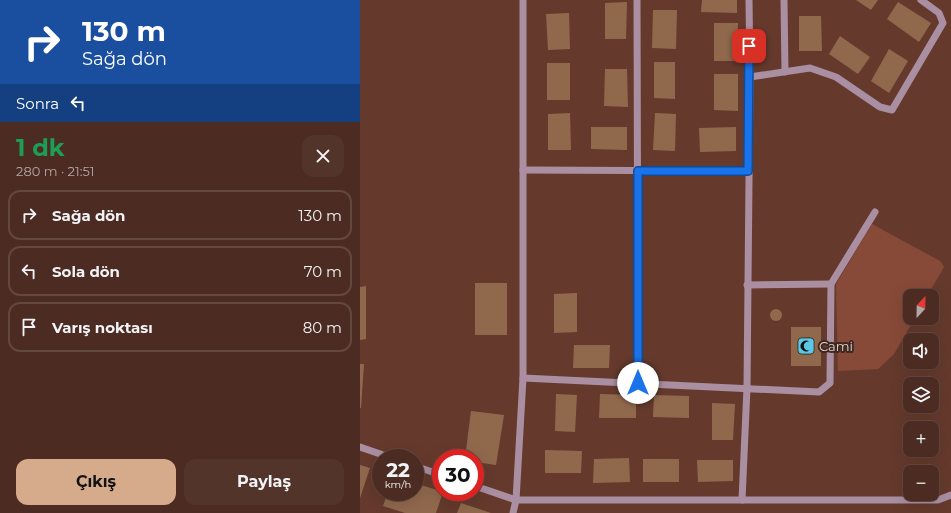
<!DOCTYPE html>
<html lang="tr">
<meta charset="utf-8">
<style>
body{margin:0;font-family:Montserrat,sans-serif;background:#53342a;color:#f1f3f6;height:100vh;display:flex;flex-direction:column;font-size:15px;white-space:nowrap}
*{box-sizing:border-box;margin:0}
p{font-size:13px;color:#b2a7a5}
.icon{flex:none;width:22px;height:22px;fill:none;stroke:currentColor;stroke-width:2;stroke-linecap:round;stroke-linejoin:round}
.map{position:relative;flex:1;overflow:hidden}
.side{display:flex;flex-direction:column;background:#4c2c22;width:360px}
.side>*{flex:none}
.top-card{background:#1a4fa0;color:#fff;overflow:hidden}
.needle{width:26px;rotate:22deg}
.buttons{position:absolute;left:543px;top:289px;display:grid;gap:8px}
.buttons a{display:grid;place-items:center;width:36px;height:36px;border-radius:8px;background:#4c2c22;box-shadow:0 4px 16px #0002,0 0 0 1px #634840;font-size:20px}
.speed{position:absolute;left:12px;top:449px;display:flex;gap:8px;font-size:20px;font-weight:700;text-align:center}
.speed>*{display:grid;place-content:center;width:52px;height:52px;border-radius:50%;background:#4c2c22;box-shadow:0 4px 16px #0002,0 0 0 1px #634840;line-height:1}
.speed small{font-size:10px;font-weight:400}
.speed .limit{border:6px solid #d22;background:#fff;color:#111}
.pin{position:absolute;display:grid;place-items:center;width:34px;height:34px;color:#fff;margin:-17px;border-radius:8px;box-shadow:0 2px 6px #0006}
.me{position:absolute;width:44px;margin:-22px;rotate:0deg;stroke-linejoin:round;filter:drop-shadow(0 0 3px #0008)}
.turn{display:flex;align-items:center;gap:14px;height:84px;padding:0 16px;font-size:18px}
.turn .icon{width:52px;height:52px;stroke-width:2.5}
.turn b{display:block;font-size:28px;line-height:34px}
.then{display:flex;align-items:center;height:38px;padding:0 16px;background:#0003;gap:8px;font-size:15px}
.round{display:grid;place-items:center;flex:none;width:42px;height:42px;border-radius:12px;background:#53342a}
.headline{display:flex;align-items:center;justify-content:space-between;height:68px;padding:0 16px}
h1{font-size:24px;font-weight:700;line-height:30px;color:#1e9e55}
.action{display:flex;gap:8px;margin-top:auto;padding:8px 16px}
.action a{flex:1;height:46px;border-radius:12px;background:#d6ab8b;color:#111;font-size:16px;font-weight:700;line-height:46px;text-align:center}
.action a+a{background:#53342a;color:#f1f3f6}
ul{padding:0;list-style:none}
li{display:flex;align-items:center;gap:12px;height:50px;margin:0 8px 6px;padding:0 8px;border:2px solid #634840;border-radius:12px}
li div{flex:1}
li b{display:block;font-size:15px}
li em{font-style:normal}
main{display:flex;flex:1;min-height:0}
.map>svg:first-child{display:block}
</style>
<main>
<section class="side">
<div class="top-card">
<div class="turn"><svg class="icon" aria-label="right" viewBox="0 0 24 24"><path d="M7 20v-9h11M14 6l5 5-5 5"/></svg><div><b>130 m</b>Sağa dön</div></div>
<div class="then">Sonra<svg class="icon" aria-label="left" viewBox="0 0 24 24"><path d="M17 20v-9H6M10 6l-5 5 5 5"/></svg></div>
</div>
<div class="headline"><div><h1>1 dk</h1><p>280 m · 21:51</p></div><a class="round"><svg class="icon" aria-label="close" viewBox="0 0 24 24"><path d="M6 6l12 12M18 6L6 18"/></svg></a></div>
<ul>
<li><svg class="icon" aria-label="right" viewBox="0 0 24 24"><path d="M7 20v-9h11M14 6l5 5-5 5"/></svg><div><b>Sağa dön</b></div><em>130 m</em></li>
<li><svg class="icon" aria-label="left" viewBox="0 0 24 24"><path d="M17 20v-9H6M10 6l-5 5 5 5"/></svg><div><b>Sola dön</b></div><em>70 m</em></li>
<li><svg class="icon" aria-label="arrive" viewBox="0 0 24 24"><path d="M6 21V4h12l-3 4 3 4H6"/></svg><div><b>Varış noktası</b></div><em>80 m</em></li>
</ul>
<div class="action"><a>Çıkış</a><a>Paylaş</a></div>
</section>
<div class="map">
<svg width="591" height="513" viewBox="0 0 591 513">
<rect width="100%" height="100%" fill="#653a2d"/>
<polygon fill="#884a38" points="512,224 580,261 584,267 567,296 550,296 550,318 555,318 534,354 518,369 478,371 476,284"/>
<g fill="#90694d">
<polygon points="342,0 377,0 377,13 341,12"/>
<polygon points="496,0 518,0 511,10"/>
<polygon points="267,2 266,39 245,39 245,3"/>
<polygon points="538,2 571,23 559,42 527,19"/>
<polygon points="293,10 317,10 316,49 292,48"/>
<polygon points="209,13 210,49 188,50 186,14"/>
<polygon points="439,16 461,16 462,51 439,51"/>
<polygon points="354,23 378,23 377,61 354,61"/>
<polygon points="480,36 510,57 498,74 469,54"/>
<polygon points="529,49 548,61 529,93 511,81"/>
<polygon points="294,62 315,62 315,99 294,98"/>
<rect x="187" y="63" width="23" height="37"/>
<polygon points="245,69 267,69 268,107 244,106"/>
<polygon points="354,74 378,74 378,111 354,110"/>
<polygon points="210,113 211,150 188,150 188,114"/>
<polygon points="295,113 316,114 315,151 293,150"/>
<polygon points="231,127 267,127 267,150 231,149"/>
<polygon points="376,127 376,151 340,152 339,128"/>
<rect x="115" y="283" width="32" height="52"/>
<polygon points="6,286 6,339 0,340 0,287"/>
<polygon points="217,293 217,332 194,333 194,294"/>
<circle cx="416" cy="315" r="6"/>
<rect x="431" y="327" width="30" height="39"/>
<polygon points="214,345 250,345 249,368 213,368"/>
<polygon points="0,364 4,364 1,408 0,408"/>
<polygon points="196,394 217,395 215,432 195,431"/>
<polygon points="240,394 276,395 276,418 239,418"/>
<polygon points="294,395 329,396 329,418 293,417"/>
<polygon points="352,403 375,404 373,440 352,440"/>
<polygon points="111,411 144,415 136,465 115,462 115,458 105,458"/>
<polygon points="185,450 222,451 221,473 185,473"/>
<polygon points="269,458 270,482 233,483 234,459"/>
<rect x="283" y="459" width="36" height="23"/>
<polygon points="337,460 373,460 373,481 338,482"/>
<polygon points="0,465 10,468 0,498"/>
<polygon points="55,483 83,492 76,513 45,513 23,506 28,492 55,492"/>
<polygon points="101,503 131,513 97,513"/>
</g>
<g fill="none" stroke-linecap="round" stroke-linejoin="round">
<g stroke="#aa8fa2" stroke-width="7">
<polyline points="277,0 278,383"/>
<polyline points="389,0 390,77"/>
<polyline points="424,0 425,72"/>
<polyline points="163,170 388,171"/>
<polyline points="387,285 471,284"/>
<polyline points="163,378 459,392 470,383 471,284 515,212"/>
<polyline points="0,447 32,458"/>
<polyline points="55,466 81,475"/>
<polyline points="115,486 156,500 382,500 387,388 390,77 450,68 476,77 520,107 532,110 583,23 579,13 561,0"/>
<polyline points="382,500 578,500 591,495"/>
<polyline points="153,513 156,500 163,378 163,0"/>
</g>
</g>
<g fill="none" stroke-linecap="round" stroke-linejoin="round">
<g stroke="#114b97" stroke-width="10">
<polyline id="route" points="278,383 278,171 388,171 389,46"/>
</g>
<use href="#route" stroke="#1a73e8" stroke-width="7"/>
</g>
<defs>
<g id="mosque-square" transform="scale(0.9)"><rect x="-9" y="-9" width="18" height="18" rx="4" fill="#59c8e4" stroke="#3c2822"/><path d="M3.5-4.9A6 6 0 1 0 3.5 4.9A5 5 0 1 1 3.5-4.9Z" fill="#111"/></g>
</defs>
<g fill-rule="evenodd">
<use href="#mosque-square" x="446" y="346"/>
</g>
<g text-anchor="middle" stroke-width="4" stroke-linejoin="round" paint-order="stroke">
<g font-size="13" fill="#ecd0c8" stroke="#3c2822" text-anchor="start">
<text x="459" y="351">Cami</text>
</g>
</g>
</svg>
<div class="buttons">
<a><svg class="needle" viewBox="-14 -14 28 28"><path d="M0-13l5 13h-10z" fill="#e53935"/><path d="M0 13l5-13h-10z" fill="#b2a7a5"/></svg></a>
<a><svg class="icon" aria-label="sound" viewBox="0 0 24 24"><path d="M4 9h4l5-4v14l-5-4H4zM17 9q2 3 0 6"/></svg></a>
<a><svg class="icon" aria-label="layers" viewBox="0 0 24 24"><path d="M12 4l9 5-9 5-9-5zM3 14l9 5 9-5"/></svg></a>
<a>+</a>
<a>−</a>
</div>
<div class="speed"><div>22<small>km/h</small></div><div class="limit">30</div></div>
<div class="pin" style="left:389px;top:46px;background:#d93025"><svg class="icon" aria-label="arrive" viewBox="0 0 24 24"><path d="M6 21V4h12l-3 4 3 4H6"/></svg></div>
<svg class="me" style="left:278px;top:383px" viewBox="-20 -20 40 40"><circle r="19" fill="#fff"/><path d="M0-13L10 11 0 6-10 11z" fill="#1a73e8"/></svg>
</div>
</main>
